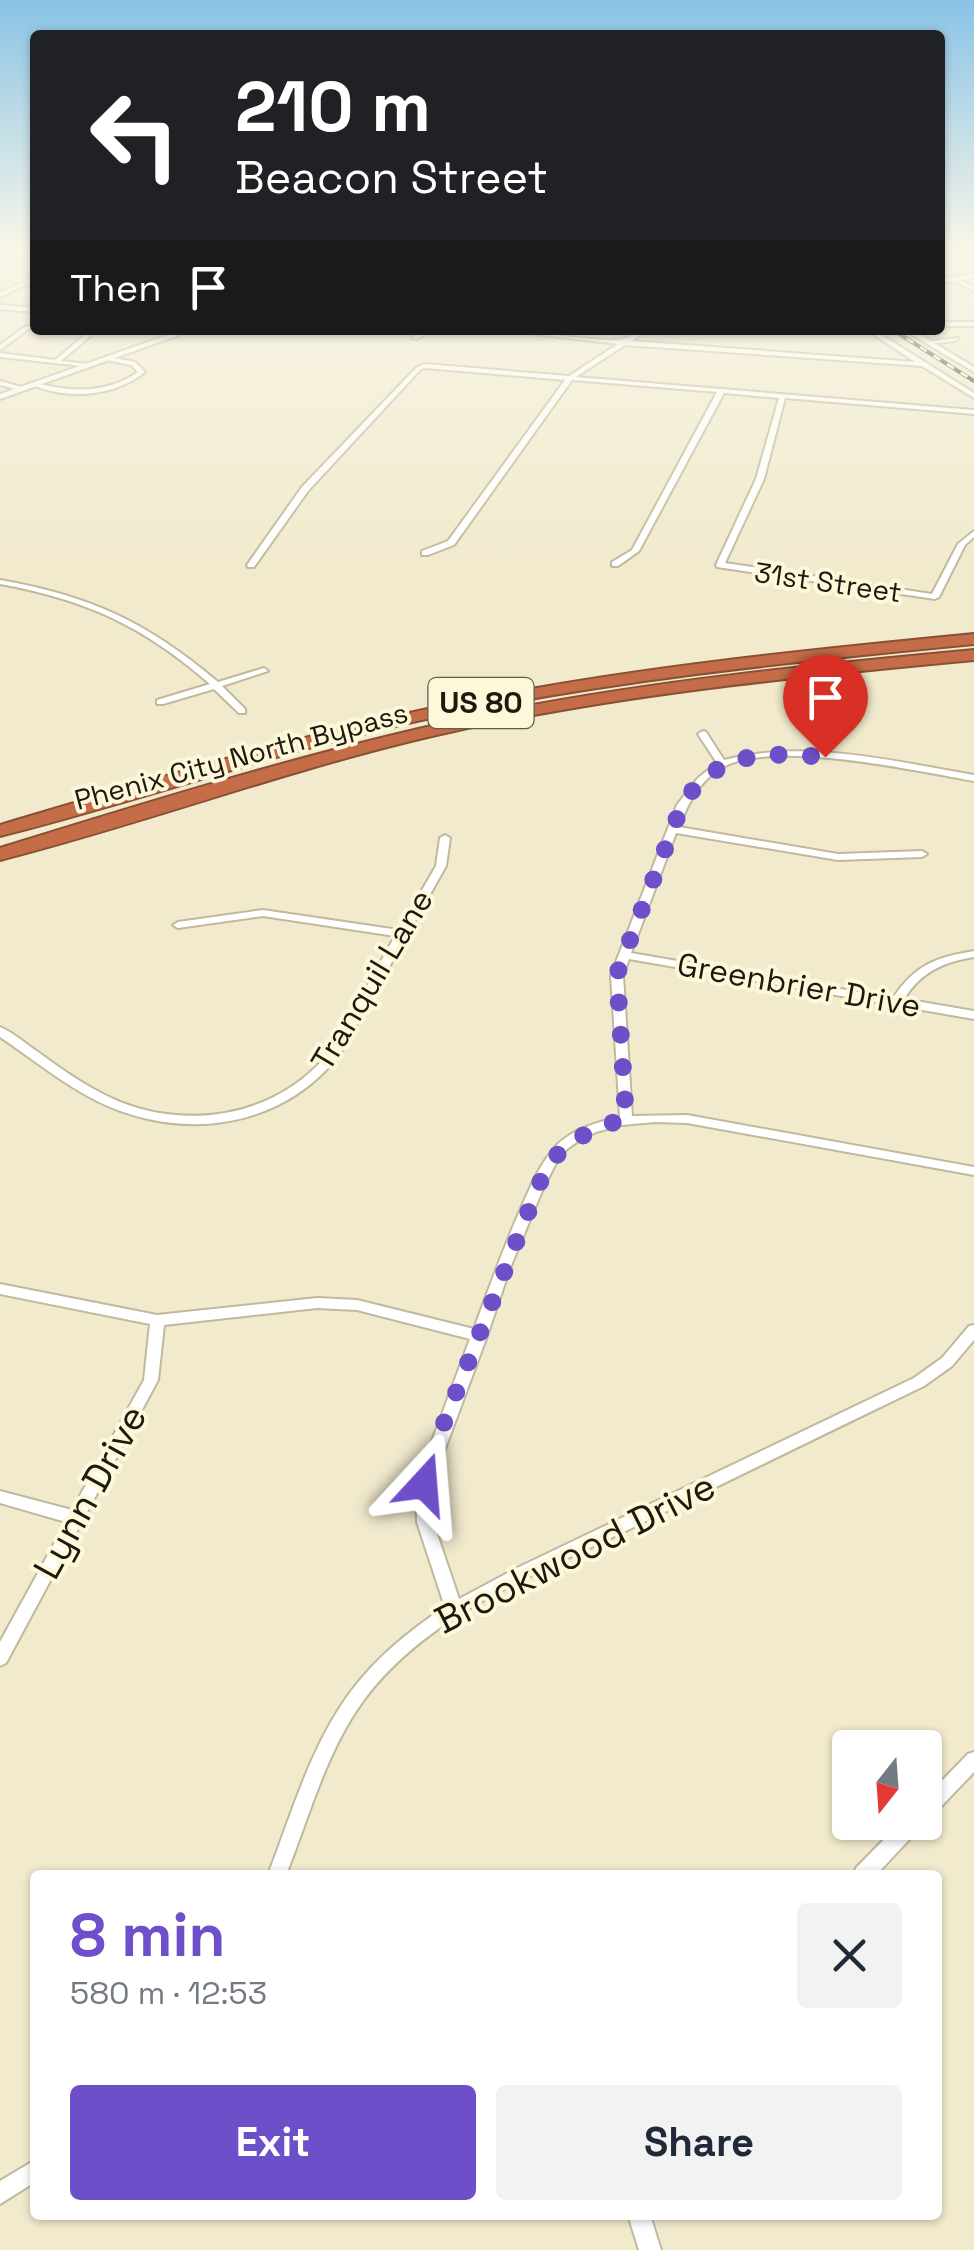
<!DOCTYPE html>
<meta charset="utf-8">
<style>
body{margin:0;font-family:"Space Grotesk",sans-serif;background:#f2f2f3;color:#1f2937;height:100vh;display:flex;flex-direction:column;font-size:38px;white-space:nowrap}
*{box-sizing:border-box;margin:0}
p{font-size:32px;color:#747a83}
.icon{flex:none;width:55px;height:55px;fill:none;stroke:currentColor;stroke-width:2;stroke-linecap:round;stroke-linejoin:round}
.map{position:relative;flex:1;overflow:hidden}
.side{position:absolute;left:30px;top:1870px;width:912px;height:350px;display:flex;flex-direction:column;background:#fff;border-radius:10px;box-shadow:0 2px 8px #0004}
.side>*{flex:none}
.top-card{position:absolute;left:30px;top:30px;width:915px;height:305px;border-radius:10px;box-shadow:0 2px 8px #0004;background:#202124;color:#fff;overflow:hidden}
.needle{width:65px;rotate:197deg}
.tools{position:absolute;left:832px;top:1730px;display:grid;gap:20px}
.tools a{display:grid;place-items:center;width:110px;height:110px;border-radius:10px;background:#fff;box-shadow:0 2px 8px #0004;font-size:50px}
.pin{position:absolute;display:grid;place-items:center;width:85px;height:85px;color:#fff;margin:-102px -42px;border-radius:50% 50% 50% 0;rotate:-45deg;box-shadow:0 0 10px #0007}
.pin .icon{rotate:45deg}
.me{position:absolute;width:110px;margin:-55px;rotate:19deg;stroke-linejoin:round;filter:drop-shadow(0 0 8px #0008)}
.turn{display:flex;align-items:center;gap:35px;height:210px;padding:0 40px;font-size:45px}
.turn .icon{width:130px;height:130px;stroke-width:2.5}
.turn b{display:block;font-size:70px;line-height:85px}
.then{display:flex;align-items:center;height:95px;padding:0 40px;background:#0003;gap:20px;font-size:38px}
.round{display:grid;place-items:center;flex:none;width:105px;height:105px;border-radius:10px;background:#f2f2f3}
.head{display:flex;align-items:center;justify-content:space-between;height:170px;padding:0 40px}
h1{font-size:60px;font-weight:700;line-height:75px;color:#6d4fc9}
.action{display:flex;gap:20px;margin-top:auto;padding:20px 40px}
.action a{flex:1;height:115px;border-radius:10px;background:#6d4fc9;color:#fff;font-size:40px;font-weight:700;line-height:115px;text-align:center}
.action a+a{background:#f2f2f3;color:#1f2937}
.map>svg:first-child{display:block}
</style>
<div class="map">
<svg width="974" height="2250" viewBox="0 0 974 2250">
<rect width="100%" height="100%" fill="#f1eacd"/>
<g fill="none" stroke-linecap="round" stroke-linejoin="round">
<g stroke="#c0b99d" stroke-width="4">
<g id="minor">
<polygon points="35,252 35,255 0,257 0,253"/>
<polygon points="35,276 35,280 0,297 0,293"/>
<polygon points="955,277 974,287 974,291 953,280"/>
<polygon points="0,305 35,308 35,312 0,309"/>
<rect x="940" y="322" width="34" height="4"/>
<polygon points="35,324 35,328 27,330 0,350 0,345 23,328"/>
<polygon points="70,330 84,330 94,333 61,361 89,364 91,367 0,357 0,353 55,360 86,334"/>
<polygon points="425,330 433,330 417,339 412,338"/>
<path d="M 501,330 C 540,330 578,341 617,340 C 628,340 635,331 647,330 L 631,341 L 915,362 L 867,330 L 874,330 L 974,393 L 974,398 L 922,366 L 625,345 L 576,377 L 974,410 L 974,414 L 785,398 L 764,479 L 725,563 L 932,594 L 958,544 L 974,531 L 974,537 L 965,545 L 939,597 L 935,599 L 717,567 L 716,565 L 756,479 L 779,398 L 724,393 L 639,551 L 618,566 L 612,566 L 612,562 L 632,550 L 717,392 L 572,380 L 454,545 L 428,555 L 422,555 L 422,551 L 448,541 L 565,380 L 425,368 L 421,369 L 308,491 L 254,567 L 248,567 L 247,565 L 302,487 L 417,367 L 425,364 L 569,376 L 618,344 Z"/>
<polygon points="958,338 956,341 928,344 925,342"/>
<path d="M 109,357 L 135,362 L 145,372 C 114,397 68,400 32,385 L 35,383 C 71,392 107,394 138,372 L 131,365 L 107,360 Z"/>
<polygon points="0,381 25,388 26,389 23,391 0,385"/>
<path d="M 0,580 C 91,596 147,622 218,682 L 264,668 L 268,671 L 222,686 L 245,709 L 245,713 L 239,713 L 214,689 L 163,704 L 157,704 L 157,700 L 210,684 C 143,626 87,600 0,584 Z"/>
<path d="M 703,731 L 706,732 L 724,760 C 806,739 892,761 974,775 L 974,781 C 915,771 775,739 723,767 C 700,780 688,803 679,827 L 838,854 L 922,851 L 927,854 L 922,857 L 838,860 L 676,833 L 631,953 L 893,998 C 915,965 936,957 974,951 L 974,957 C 943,962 921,972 904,999 L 974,1011 L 974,1019 L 629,959 L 623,975 L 632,1116 L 687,1115 L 974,1167 L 974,1175 L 687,1123 L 655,1122 L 622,1125 L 596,1132 L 581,1139 L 567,1149 L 555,1165 L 542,1191 L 510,1268 L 487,1336 L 432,1484 L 433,1522 L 459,1599 L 515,1569 L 914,1378 L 942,1358 L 969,1326 L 974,1325 L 974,1340 L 952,1366 L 924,1386 C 828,1432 732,1479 636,1526 C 540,1573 429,1612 363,1701 C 326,1752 309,1817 286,1875 L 268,1875 C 292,1813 311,1744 352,1690 C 377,1657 410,1630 445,1607 L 417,1522 L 416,1484 L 470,1339 L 357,1310 L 317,1308 L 164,1325 L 158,1380 L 6,1663 L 0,1666 L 0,1642 L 66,1522 L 0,1503 L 0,1491 L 72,1510 L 144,1380 L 150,1324 L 0,1294 L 0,1284 L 157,1315 L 317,1298 L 357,1300 L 474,1329 C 489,1288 504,1246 522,1206 C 531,1185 541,1162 557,1145 C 573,1129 598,1122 620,1117 L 611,975 L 677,805 L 698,778 L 717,763 L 698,734 Z"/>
<path d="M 445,835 L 450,838 L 446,866 L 340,1054 C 285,1125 192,1141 110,1107 C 70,1090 36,1061 0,1037 L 0,1027 C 14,1033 26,1044 38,1052 C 61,1069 84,1085 109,1097 C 182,1132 274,1118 326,1056 C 336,1044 342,1029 350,1016 C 365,990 380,963 395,936 L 263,916 L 178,928 L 173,925 L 178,922 L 263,910 L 399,930 L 436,866 L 440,838 Z"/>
<polygon points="974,1752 974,1772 931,1817 925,1820 925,1798 968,1754"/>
<polygon points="901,1822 923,1822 920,1828 876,1875 854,1875 856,1868"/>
<polygon points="35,2160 35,2182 0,2204 0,2181"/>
<polygon points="628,2215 650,2215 661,2250 639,2250"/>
</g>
</g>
<g stroke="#c0b99d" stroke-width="4">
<g id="tertiary">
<polygon points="974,274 974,278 940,283 940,279"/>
<polygon points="182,330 193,330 0,399 0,394"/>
<polygon points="904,330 913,330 974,367 974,372"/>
</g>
</g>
<g stroke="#8a5034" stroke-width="4">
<g id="motorway">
<path d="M 974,634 L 974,644 C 788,662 601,681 417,721 C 276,752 140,801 0,836 L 0,825 C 158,778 315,730 477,699 C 641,667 808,650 974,634 Z"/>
<path d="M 974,650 L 974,660 C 792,677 610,695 432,736 C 286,770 145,823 0,860 L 0,848 C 162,798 325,747 491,713 C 650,681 813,665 974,650 Z"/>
</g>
</g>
<use href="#minor" fill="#fff" fill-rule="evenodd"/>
<use href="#tertiary" fill="#fff" fill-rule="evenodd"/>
<use href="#motorway" fill="#c56d48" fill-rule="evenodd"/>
<g stroke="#393629" stroke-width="4">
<polyline id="rail" points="893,330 974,381"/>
</g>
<use href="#rail" stroke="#fef8da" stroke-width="2.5" stroke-dasharray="8" stroke-linecap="butt"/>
</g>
<linearGradient id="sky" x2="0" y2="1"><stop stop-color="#89c3e6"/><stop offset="0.44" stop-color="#f9f6e8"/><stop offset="1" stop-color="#f9f6e8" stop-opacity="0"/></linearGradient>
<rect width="974" height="567" fill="url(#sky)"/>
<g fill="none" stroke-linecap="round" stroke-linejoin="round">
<path stroke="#6d4fc9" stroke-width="18" stroke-dasharray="0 32.4" d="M 424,1484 L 434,1448 L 545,1170 C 566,1139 592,1130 626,1118 L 617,974 L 682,805 C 717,750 766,752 825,757"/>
</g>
<g text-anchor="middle" stroke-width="8" stroke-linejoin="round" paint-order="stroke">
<g font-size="28" fill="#1c1a0f" stroke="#fef8da">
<text transform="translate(828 582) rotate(8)" y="10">31st Street</text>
<text transform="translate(241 756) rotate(-15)" y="10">Phenix City North Bypass</text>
</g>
<rect fill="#fef8da" stroke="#605d4c" stroke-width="2.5" x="428.5" y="678" width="105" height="50" rx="8"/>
<g font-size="30" font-weight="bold" fill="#1c1a0f">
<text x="481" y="713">US 80</text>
</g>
<g font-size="32" fill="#1c1a0f" stroke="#fef8da">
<text transform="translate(372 980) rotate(-59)" y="11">Tranquil Lane</text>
<text transform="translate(799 985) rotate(10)" y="11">Greenbrier Drive</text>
</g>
<g font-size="38" fill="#1c1a0f" stroke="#fef8da">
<text transform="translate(90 1492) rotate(-61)" y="13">Lynn Drive</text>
<text transform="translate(575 1553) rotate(-27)" y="13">Brookwood Drive</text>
</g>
</g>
</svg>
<div class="tools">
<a><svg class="needle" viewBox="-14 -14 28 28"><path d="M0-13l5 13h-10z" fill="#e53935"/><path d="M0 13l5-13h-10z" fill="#747a83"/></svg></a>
</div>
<div class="pin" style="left:825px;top:757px;background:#d93025"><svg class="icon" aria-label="arrive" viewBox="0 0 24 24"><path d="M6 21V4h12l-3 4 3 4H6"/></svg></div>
<svg class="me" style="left:424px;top:1484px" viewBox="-20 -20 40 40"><path d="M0-17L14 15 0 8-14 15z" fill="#6d4fc9" stroke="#fff" stroke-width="4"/></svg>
<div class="top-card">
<div class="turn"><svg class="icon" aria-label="left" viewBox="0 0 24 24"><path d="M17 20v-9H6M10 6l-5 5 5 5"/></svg><div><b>210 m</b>Beacon Street</div></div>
<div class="then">Then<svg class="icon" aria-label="arrive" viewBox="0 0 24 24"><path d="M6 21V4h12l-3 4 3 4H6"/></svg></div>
</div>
<section class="side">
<div class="head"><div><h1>8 min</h1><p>580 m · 12:53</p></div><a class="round"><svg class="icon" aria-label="close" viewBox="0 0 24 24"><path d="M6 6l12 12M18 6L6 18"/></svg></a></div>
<div class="action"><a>Exit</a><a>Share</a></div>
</section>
</div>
